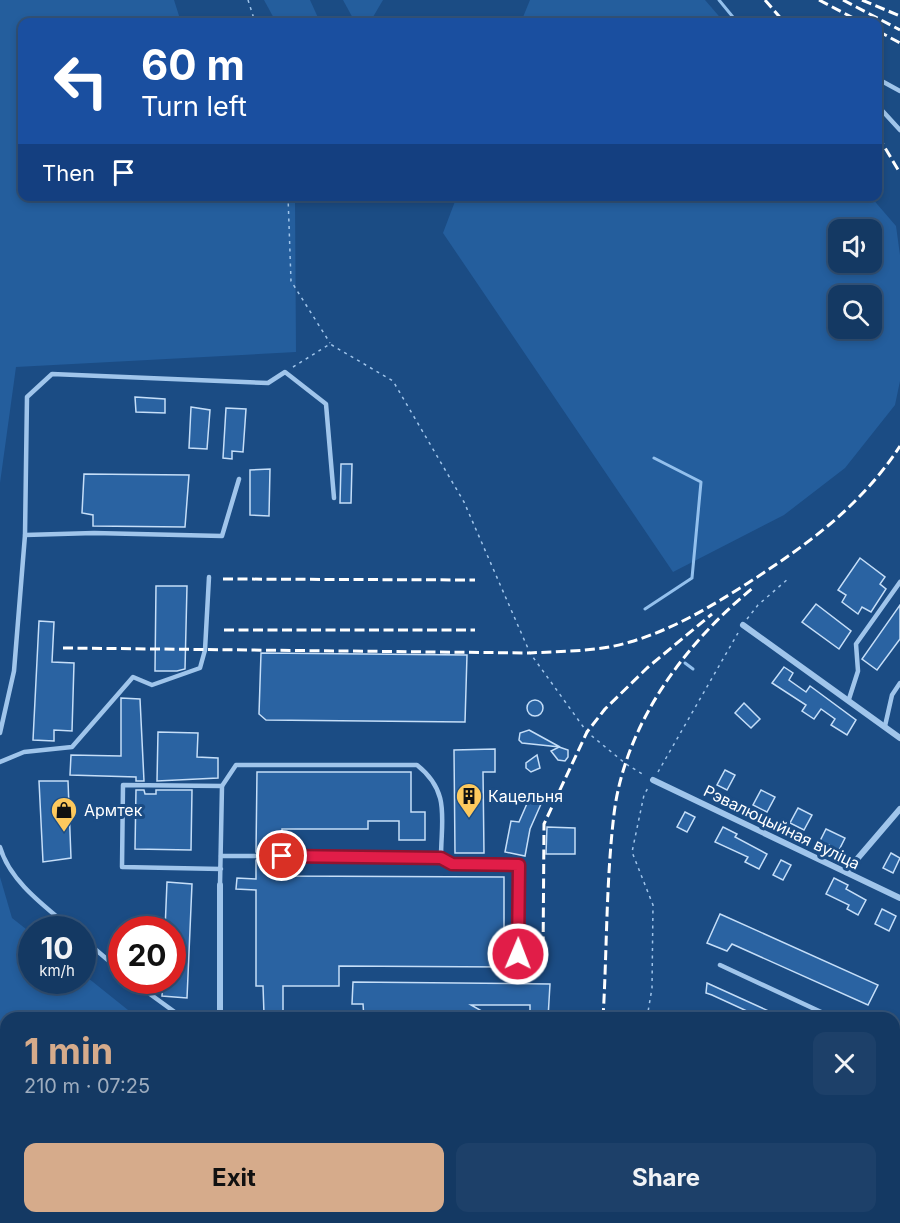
<!DOCTYPE html>
<meta charset="utf-8">
<style>
body{margin:0;font-family:Inter,sans-serif;background:#1d4069;color:#f1f3f6;height:100vh;display:flex;flex-direction:column;font-size:22px;white-space:nowrap}
*{box-sizing:border-box;margin:0}
p{font-size:20px;color:#9dacbe}
.icon{flex:none;width:33px;height:33px;fill:none;stroke:currentColor;stroke-width:2;stroke-linecap:round;stroke-linejoin:round}
.map{position:relative;flex:1;overflow:hidden}
.panel{position:absolute;left:0px;top:1012px;width:900px;height:212px;display:flex;flex-direction:column;background:#143963;border-radius:18px 18px 0 0;box-shadow:0 3px 9px #0003,0 0 0 2px #335378}
.panel>*{flex:none}
.hud{position:absolute;left:18px;top:18px;width:864px;height:183px;border-radius:12px;box-shadow:0 3px 9px #0003,0 0 0 2px #335378;background:#1a4fa0;color:#fff;overflow:hidden}
.buttons{position:absolute;left:828px;top:219px;display:grid;gap:12px}
.buttons a{display:grid;place-items:center;width:54px;height:54px;border-radius:12px;background:#143963;box-shadow:0 3px 9px #0003,0 0 0 2px #335378;font-size:30px}
.speed{position:absolute;left:18px;top:916px;display:flex;gap:12px;font-size:30px;font-weight:700;text-align:center}
.speed>*{display:grid;place-content:center;width:78px;height:78px;border-radius:50%;background:#143963;box-shadow:0 3px 9px #0003,0 0 0 2px #335378;line-height:1}
.speed small{font-size:15px;font-weight:400}
.speed .limit{border:9px solid #d22;background:#fff;color:#111}
.pin{position:absolute;display:grid;place-items:center;width:51px;height:51px;color:#fff;margin:-26px;border:3px solid #fff;border-radius:50%;box-shadow:0 2px 6px #0007}
.me{position:absolute;width:66px;margin:-33px;rotate:1deg;stroke-linejoin:round;filter:drop-shadow(0 0 4px #0008)}
.turn{display:flex;align-items:center;gap:21px;height:126px;padding:0 24px;font-size:27px}
.turn .icon{width:78px;height:78px;stroke-width:2.5}
.turn b{display:block;font-size:42px;line-height:51px}
.then{display:flex;align-items:center;height:57px;padding:0 24px;background:#0003;gap:12px;font-size:22px}
.round{display:grid;place-items:center;flex:none;width:63px;height:63px;border-radius:12px;background:#1d4069}
.overview{display:flex;align-items:center;justify-content:space-between;height:102px;padding:0 24px}
h1{font-size:36px;font-weight:700;line-height:45px;color:#d6ab8b}
.primary-button{display:flex;gap:12px;margin-top:auto;padding:12px 24px}
.primary-button a{flex:1;height:69px;border-radius:12px;background:#d6ab8b;color:#111;font-size:24px;font-weight:700;line-height:69px;text-align:center}
.primary-button a+a{background:#1d4069;color:#f1f3f6}
.map>svg:first-child{display:block}
</style>
<div class="map">
<svg width="900" height="1223" viewBox="0 0 900 1223">
<rect width="100%" height="100%" fill="#1b4c84"/>
<g fill="#245e9d" fill-rule="evenodd">
<polygon points="0,0 174,0 181,22 22,22 22,196 295,197 296,352 16,367 0,483"/>
<polygon points="264,0 310,0 320,22 276,22"/>
<polygon points="343,0 383,0 370,22 355,22"/>
<polygon points="530,0 705,0 724,22 521,22"/>
<path d="M 457,196 L 871,197 L 896,226 L 900,255 L 900,381 L 895,405 L 845,468 L 784,515 L 673,572 L 443,233 ZM 838,230 L 872,230 L 872,262 L 838,262 ZM 838,296 L 872,296 L 872,328 L 838,328 Z"/>
<polygon points="0,877 12,918 31,933 32,981 82,981 83,974 138,1018 6,1018 6,1218 173,1218 174,1223 0,1223"/>
</g>
<g fill="none" stroke-linecap="round" stroke-linejoin="round">
<g stroke="#93c0ed" stroke-width="3">
<polyline points="719,0 737,22"/>
<polyline points="645,609 692,578 701,482 654,458"/>
<polyline points="685,663 693,669"/>
<polyline points="735,1218 738,1223"/>
</g>
</g>
<g fill="#2a63a2" stroke="#c5def8" stroke-width="1.5">
<polygon points="135,397 165,399 165,413 136,412"/>
<polygon points="191,407 210,410 207,449 189,448"/>
<polygon points="226,408 246,409 243,452 232,451 232,459 223,458"/>
<polygon points="341,464 352,464 351,503 340,503"/>
<polygon points="270,469 269,516 250,515 250,470"/>
<polygon points="84,474 189,475 185,527 93,526 93,515 82,513"/>
<polygon points="860,558 885,577 880,584 886,589 871,612 862,607 858,614 842,602 846,595 838,590"/>
<polygon points="156,586 187,586 185,669 177,671 155,671"/>
<polygon points="816,604 851,631 839,649 802,622"/>
<polygon points="900,605 900,639 877,670 862,659"/>
<polygon points="39,621 54,622 52,662 74,663 72,731 54,730 54,741 33,740"/>
<polygon points="261,653 467,655 465,722 266,720 259,714"/>
<polygon points="784,667 793,673 789,680 806,692 810,686 856,720 847,735 831,725 835,719 821,709 814,719 802,711 806,705 772,683"/>
<polygon points="121,698 140,699 144,781 136,781 136,777 70,775 71,755 121,756"/>
<circle cx="535" cy="708" r="8"/>
<polygon points="744,703 760,719 751,728 735,713"/>
<polygon points="529,730 560,747 522,743 519,740 520,733"/>
<polygon points="158,732 198,733 197,757 218,758 218,778 157,781"/>
<polygon points="559,747 568,750 568,757 565,761 558,760 551,751"/>
<polygon points="495,749 495,772 483,772 484,853 455,853 454,750"/>
<polygon points="537,755 540,768 531,772 526,768 526,763"/>
<polygon points="725,770 735,775 727,790 717,785"/>
<polygon points="257,772 411,772 411,812 425,812 425,840 399,840 399,821 368,821 368,829 282,829 282,852 278,857 282,860 282,876 504,877 504,967 339,966 339,986 283,986 283,1014 264,1014 263,986 256,986 256,890 236,889 237,878 256,879 256,860 260,857 256,852"/>
<polygon points="39,781 68,781 71,858 43,862"/>
<polygon points="136,790 144,790 145,794 156,794 156,790 192,790 191,850 135,849"/>
<polygon points="761,790 775,797 767,812 753,805"/>
<polygon points="529,799 541,804 530,829 525,856 505,852 511,821 519,822"/>
<polygon points="798,808 812,815 804,830 790,823"/>
<polygon points="685,812 695,817 687,832 677,827"/>
<polygon points="547,827 575,828 575,854 546,854"/>
<polygon points="723,827 737,834 735,837 767,854 759,869 745,862 748,857 715,842"/>
<polygon points="826,829 845,838 839,850 820,841"/>
<polygon points="891,853 900,858 893,873 883,868"/>
<polygon points="781,860 791,865 783,880 773,875"/>
<polygon points="834,878 848,885 846,889 866,900 858,915 847,909 849,905 826,894"/>
<polygon points="167,882 192,884 187,998 162,996 163,981 172,981 172,930 165,930"/>
<polygon points="882,909 896,916 889,931 875,924"/>
<polygon points="720,914 878,985 868,1005 732,944 727,951 707,943"/>
<polygon points="353,982 550,984 548,1018 530,1018 530,1005 471,1005 494,1018 364,1018 363,1004 352,1004"/>
<polygon points="707,983 784,1018 762,1018 712,995 706,993"/>
</g>
<g fill="none" stroke-linecap="round" stroke-linejoin="round">
<g stroke="#a0c5eb" stroke-width="1.5" stroke-dasharray="3 4.5" stroke-linecap="butt">
<polyline points="248,0 255,22"/>
<polyline points="288,196 291,281 330,343"/>
<polyline points="293,367 330,344 393,381 464,502 530,653 587,732 626,764 644,775"/>
<polyline points="747,619 758,605 789,578"/>
<polyline points="658,772 738,633"/>
<polyline points="647,1018 652,988 653,905 632,852 644,795 649,786"/>
<polyline points="680,1218 681,1223"/>
</g>
<g stroke="#a0c5eb" stroke-width="4.5">
<polyline points="878,79 900,91"/>
<polyline points="878,106 900,130"/>
<polyline points="25,535 94,533 222,536 239,479"/>
<polyline points="849,699 858,671 856,644 900,582"/>
<polyline points="885,726 892,695 900,683"/>
<polyline points="0,733 14,671 25,535 27,397 52,374 268,383 285,372 326,404 334,498"/>
<polyline points="0,762 24,752 72,747 133,677 152,685 200,668 205,650 209,577"/>
<path d="M 222,786 L 236,765 L 417,765 C 451,792 441,819 441,858 L 282,856"/>
<path d="M 0,847 C 10,882 46,907 73,930"/>
<polyline points="221,856 256,856"/>
<polyline points="441,858 452,864 519,865 518,977"/>
<polyline points="220,885 222,786 123,785 122,867 221,869"/>
<polyline points="82,938 122,972"/>
<polyline points="720,965 834,1018"/>
<polyline points="132,981 183,1018"/>
<polyline points="894,1046 900,1049"/>
</g>
<g stroke="#a0c5eb" stroke-width="6">
<polyline points="743,625 900,738"/>
<polyline points="653,780 900,898"/>
<polyline points="846,872 900,809"/>
<polyline points="220,1018 220,885"/>
<polyline points="222,1223 222,1218"/>
</g>
<g stroke="#fff" stroke-width="3" stroke-dasharray="10 4.5" stroke-linecap="butt">
<polyline points="765,0 784,22"/>
<polyline points="819,0 861,22"/>
<polyline points="843,0 900,30"/>
<polyline points="862,0 900,16"/>
<polyline points="878,31 900,43"/>
<polyline points="878,136 900,173"/>
<polyline points="223,579 475,580"/>
<polyline points="224,630 475,630"/>
<path d="M 63,648 L 530,653 C 563,651 597,652 630,642 C 674,629 710,607 748,583 C 807,545 861,506 900,446"/>
<polyline points="543,961 544,824 587,732 605,709 647,668 712,614"/>
<path d="M 603,1018 C 607,951 606,881 614,814 C 625,724 685,643 754,587"/>
<polyline points="597,1223 597,1218"/>
</g>
</g>
<g fill="none" stroke-linecap="round" stroke-linejoin="round">
<g stroke="#92132f" stroke-width="15">
<polyline id="route" points="282,856 441,858 452,864 519,865 518,954"/>
</g>
<use href="#route" stroke="#e11d48" stroke-width="10"/>
</g>
<defs>
<g id="building-pin" transform="scale(1.35)"><path d="M0 17L-7.5 6A9.5 9.5 0 1 1 7.5 6Z" fill="#fdc95d" stroke="#1b4c84"/><path d="M-4-6H4V6H1V3H-1V6H-4ZM-2.5-4.3h1.7v1.8h-1.7ZM.8-4.3h1.7v1.8H.8ZM-2.5-1h1.7V.8h-1.7ZM.8-1h1.7V.8H.8Z" fill="#111"/></g>
<g id="shop-pin" transform="scale(1.35)"><path d="M0 17L-7.5 6A9.5 9.5 0 1 1 7.5 6Z" fill="#fdc95d" stroke="#1b4c84"/><path d="M-5-2.5h2.3a2.7 3.5 0 0 1 5.4 0H5L5.5 6h-11ZM-1.5-2.5h3a1.5 2.3 0 0 0-3 0Z" fill="#111"/></g>
</defs>
<g fill-rule="evenodd">
<use href="#building-pin" x="469" y="796"/>
<use href="#shop-pin" x="64" y="810"/>
</g>
<g text-anchor="middle" stroke-width="6" stroke-linejoin="round" paint-order="stroke">
<g font-size="16" fill="#fff" stroke="#1b4c84" text-anchor="start">
<text x="488" y="802">Кацельня</text>
<text x="84" y="816">Армтек</text>
</g>
<g font-size="16" fill="#fff" stroke="#1b4c84">
<text transform="translate(782 827) rotate(26)" y="6">Рэвалюцыйная вуліца</text>
</g>
</g>
</svg>
<div class="buttons">
<a><svg class="icon" aria-label="sound" viewBox="0 0 24 24"><path d="M4 9h4l5-4v14l-5-4H4zM17 9q2 3 0 6"/></svg></a>
<a><svg class="icon" aria-label="search" viewBox="0 0 24 24"><circle cx="10" cy="10" r="6"/><path d="M15 15l6 6"/></svg></a>
</div>
<div class="speed"><div>10<small>km/h</small></div><div class="limit">20</div></div>
<div class="pin" style="left:282px;top:856px;background:#d93025"><svg class="icon" aria-label="arrive" viewBox="0 0 24 24"><path d="M6 21V4h12l-3 4 3 4H6"/></svg></div>
<svg class="me" style="left:518px;top:954px" viewBox="-20 -20 40 40"><circle r="17" fill="#e11d48" stroke="#fff" stroke-width="3"/><path d="M0-11L8 9 0 5-8 9z" fill="#fff"/></svg>
<div class="hud">
<div class="turn"><svg class="icon" aria-label="left" viewBox="0 0 24 24"><path d="M17 20v-9H6M10 6l-5 5 5 5"/></svg><div><b>60 m</b>Turn left</div></div>
<div class="then">Then<svg class="icon" aria-label="arrive" viewBox="0 0 24 24"><path d="M6 21V4h12l-3 4 3 4H6"/></svg></div>
</div>
<section class="panel">
<div class="overview"><div><h1>1 min</h1><p>210 m · 07:25</p></div><a class="round"><svg class="icon" aria-label="close" viewBox="0 0 24 24"><path d="M6 6l12 12M18 6L6 18"/></svg></a></div>
<div class="primary-button"><a>Exit</a><a>Share</a></div>
</section>
</div>
